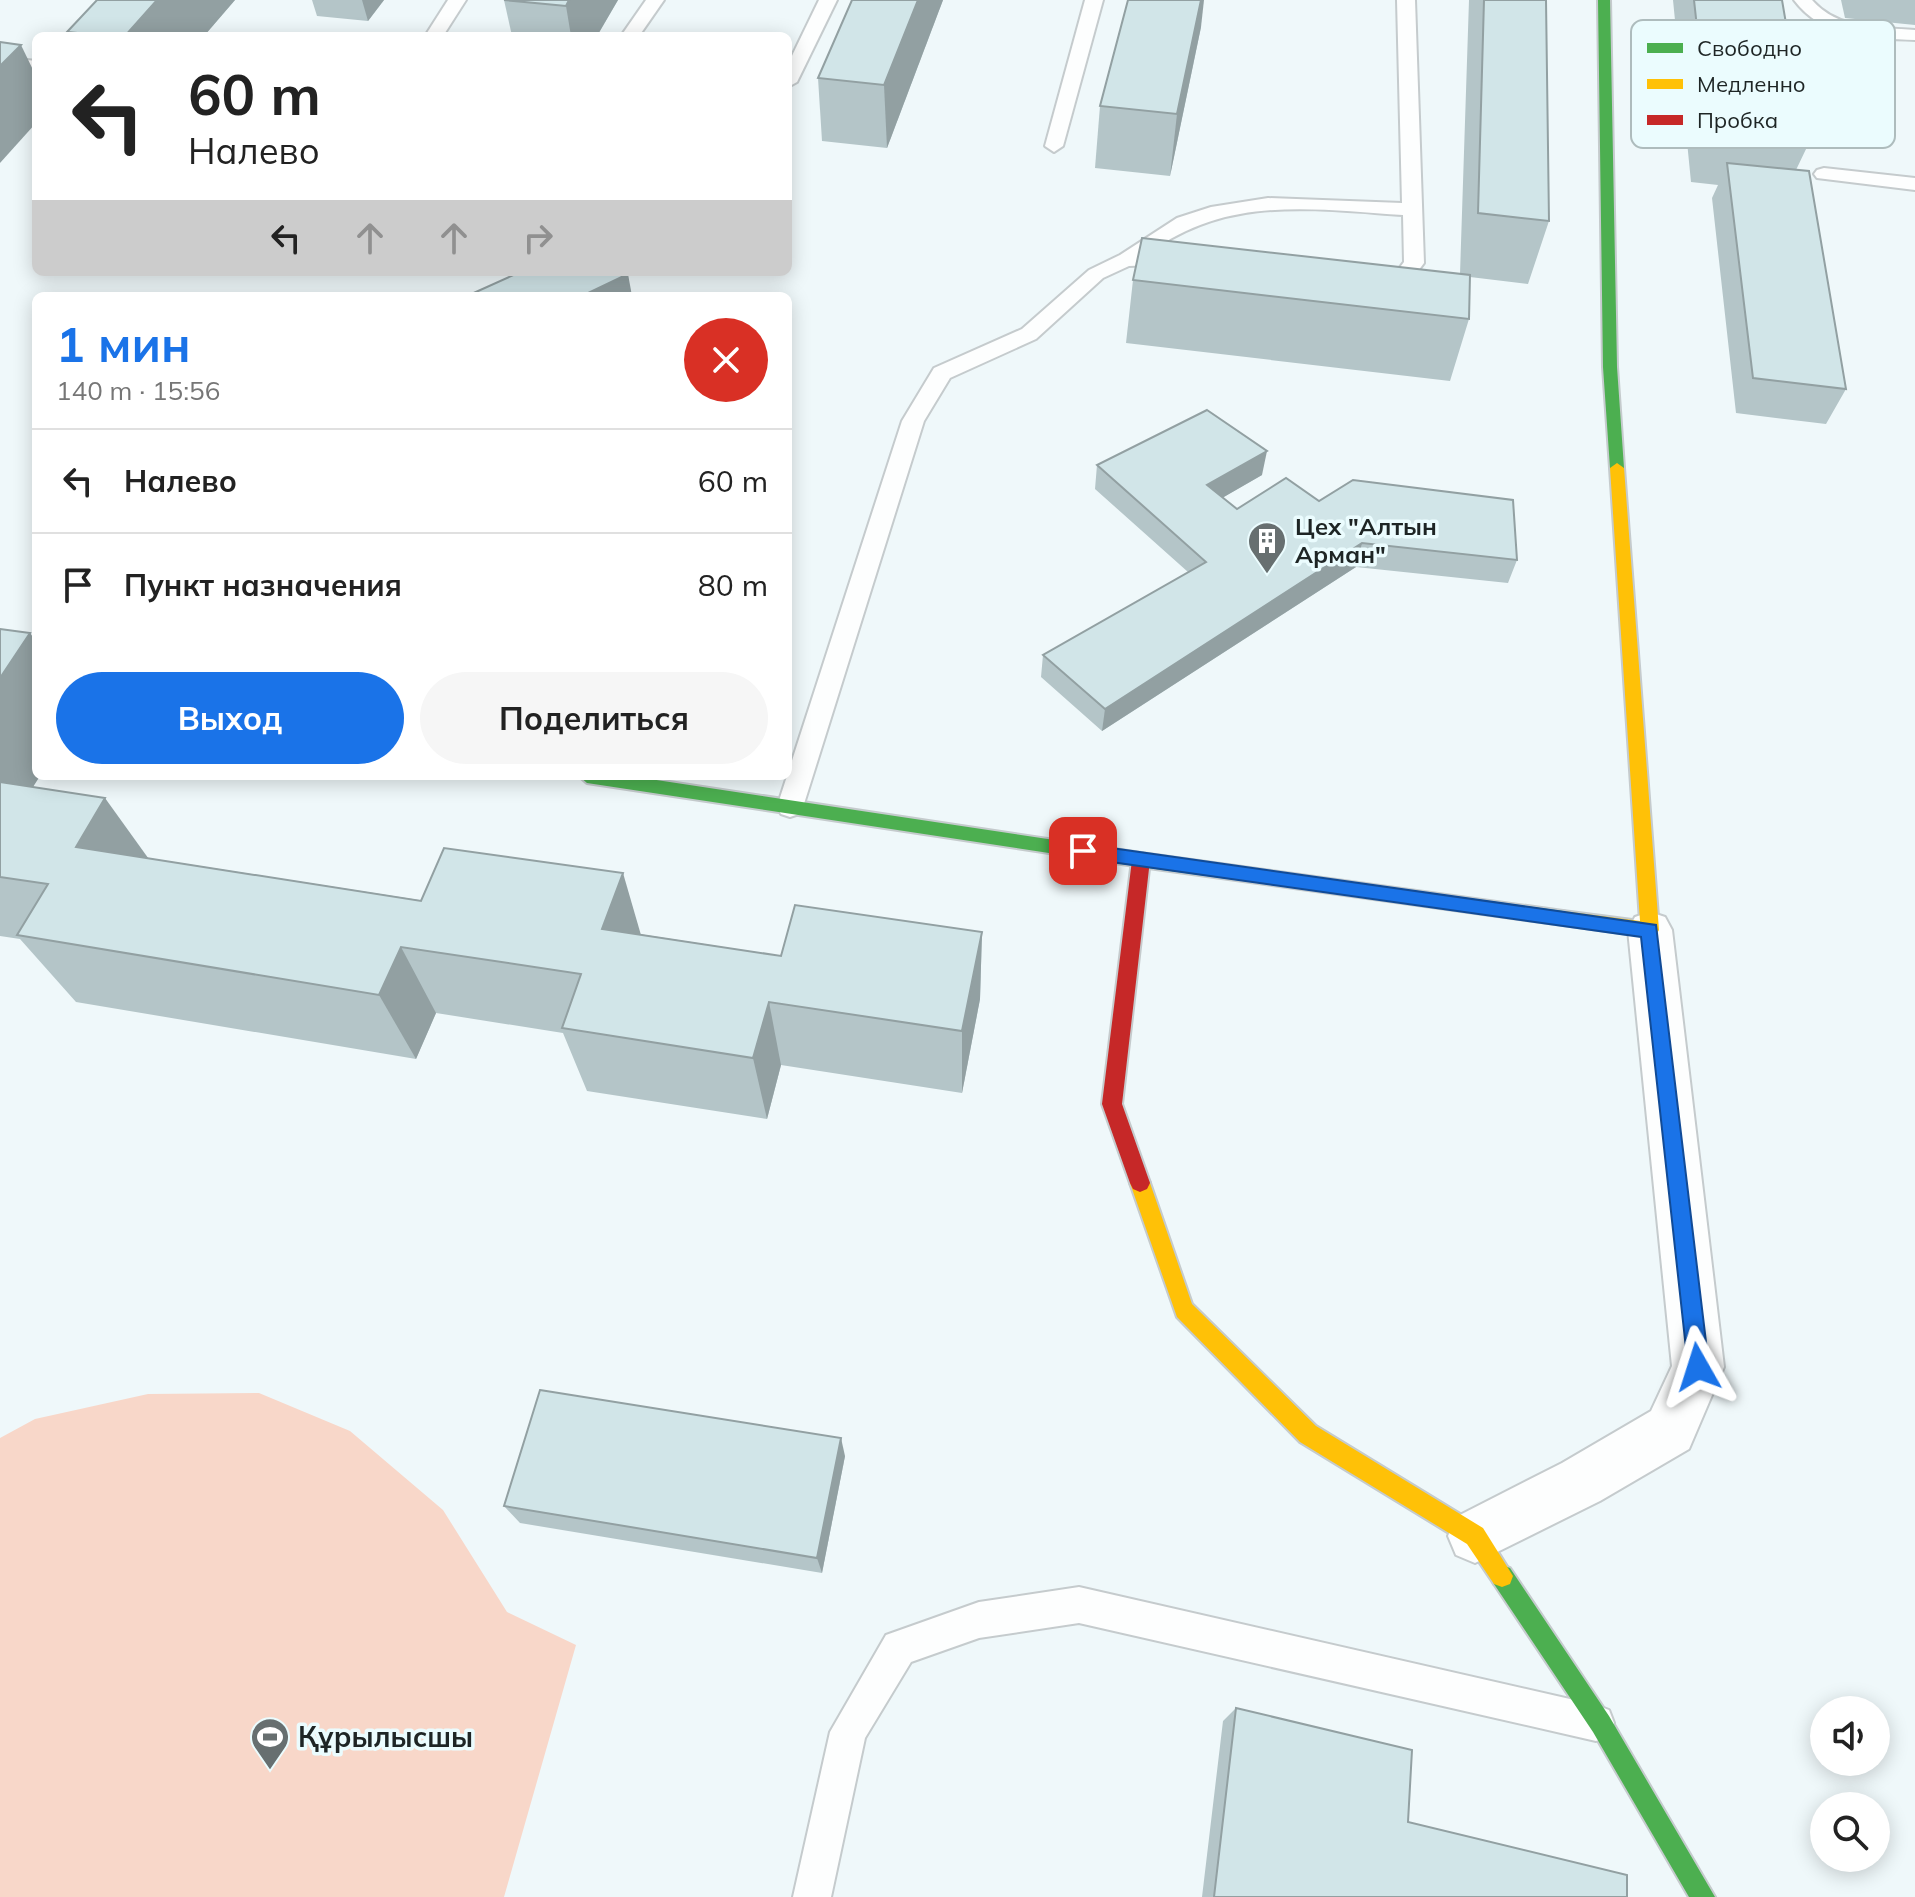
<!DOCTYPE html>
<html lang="ru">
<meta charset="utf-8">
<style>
body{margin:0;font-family:Mulish,sans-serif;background:#f6f6f6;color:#222;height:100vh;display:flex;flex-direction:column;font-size:30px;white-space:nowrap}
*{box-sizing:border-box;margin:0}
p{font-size:26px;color:#767676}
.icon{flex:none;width:44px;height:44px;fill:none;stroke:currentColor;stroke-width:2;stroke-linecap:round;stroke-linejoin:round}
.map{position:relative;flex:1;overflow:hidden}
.sheet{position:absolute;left:32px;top:292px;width:760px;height:488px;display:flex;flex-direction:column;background:#fff;border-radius:12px;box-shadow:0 4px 20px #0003}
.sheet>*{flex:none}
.hud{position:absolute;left:32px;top:32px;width:760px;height:244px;border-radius:12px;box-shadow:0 4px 20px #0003;background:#fff;color:#222;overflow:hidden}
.buttons{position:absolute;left:1810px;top:1696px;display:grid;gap:16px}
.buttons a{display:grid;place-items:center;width:80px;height:80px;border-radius:50%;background:#fff;box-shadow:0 4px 20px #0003;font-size:40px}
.pin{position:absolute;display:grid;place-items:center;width:68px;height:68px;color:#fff;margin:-34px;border-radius:16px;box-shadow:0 4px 12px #0006}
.me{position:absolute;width:88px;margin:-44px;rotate:354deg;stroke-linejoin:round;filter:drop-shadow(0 0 6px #0008)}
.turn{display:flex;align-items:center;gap:28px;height:168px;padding:0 24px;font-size:36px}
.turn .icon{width:104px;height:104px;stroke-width:2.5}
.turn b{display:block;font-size:56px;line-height:68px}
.lanes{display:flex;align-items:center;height:76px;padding:0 24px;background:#0003;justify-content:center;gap:40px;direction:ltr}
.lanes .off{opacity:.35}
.round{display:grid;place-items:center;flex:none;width:84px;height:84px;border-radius:42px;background:#f6f6f6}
.summary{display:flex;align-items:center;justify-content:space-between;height:136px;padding:0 24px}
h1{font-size:48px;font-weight:700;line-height:60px;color:#1a73e8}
.button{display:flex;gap:16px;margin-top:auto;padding:16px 24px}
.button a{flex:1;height:92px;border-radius:48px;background:#1a73e8;color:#fff;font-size:32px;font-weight:700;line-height:92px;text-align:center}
.button a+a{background:#f6f6f6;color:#222}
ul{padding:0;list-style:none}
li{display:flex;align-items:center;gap:24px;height:104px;padding:0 24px;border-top:2px solid #e0e0e0}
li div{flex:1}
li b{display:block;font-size:30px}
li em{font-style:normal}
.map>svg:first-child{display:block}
</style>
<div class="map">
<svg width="1915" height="1897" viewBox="0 0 1915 1897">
<rect width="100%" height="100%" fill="#eff8fa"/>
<polygon fill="#f8d7c9" points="259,1393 350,1431 443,1510 507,1612 576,1645 504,1897 0,1897 0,1438 35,1419 148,1394"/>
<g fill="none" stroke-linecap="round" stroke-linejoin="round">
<g stroke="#c5cbcd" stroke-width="4">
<g id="lane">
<polygon points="448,0 466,0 443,36 425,36"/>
<polygon points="646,0 664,0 639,36 621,36"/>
<polygon points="819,0 837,0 797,82 788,87 788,64"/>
<polygon points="1085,0 1103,0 1063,146 1054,152 1045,146"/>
<path d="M 1397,0 L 1415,0 L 1424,263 L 1421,267 L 1401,293 L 1382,296 L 1372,290 L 1375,286 L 1388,283 L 1404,262 L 1403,215 C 1312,209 1226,195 1148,254 L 1179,256 L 1182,260 L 1179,264 L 1129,266 L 1103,278 L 1036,339 L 950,378 L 924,421 L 803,807 L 799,814 L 790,817 L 781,814 L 777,807 L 902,421 L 934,368 L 1022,329 L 1089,270 L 1120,255 L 1177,218 L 1211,207 L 1268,198 L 1402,203 Z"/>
<path d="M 1794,0 L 1812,0 C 1838,30 1879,27 1915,30 L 1915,40 C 1871,38 1823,39 1794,0 Z"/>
<polygon points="0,57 36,61 36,71 0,67"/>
<polygon points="1824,168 1915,178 1915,190 1817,178 1814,174 1817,170"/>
<polygon points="1079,1587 1596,1705 1609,1710 1614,1723 1609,1736 1596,1741 1079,1623 979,1638 911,1662 865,1738 831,1897 793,1897 830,1732 886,1635 979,1602"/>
</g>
</g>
<g stroke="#c5cbcd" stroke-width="4">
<polygon id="street" points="1650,912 1665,917 1672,930 1724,1367 1689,1449 1600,1501 1475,1563 1456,1555 1448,1536 1456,1517 1562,1463 1651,1411 1672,1366 1628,930 1635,917"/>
</g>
<g stroke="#c5cbcd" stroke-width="4">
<g id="fast">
<polygon points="1598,0 1610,0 1617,367 1624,468 1617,473 1610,468 1603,367"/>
<polygon points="579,776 630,776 1141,853 1563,911 1569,913 1572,918 1569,923 1563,925 1141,867 587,783"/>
<polygon points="1502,1565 1510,1568 1609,1716 1715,1897 1689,1897 1593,1732 1494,1584 1491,1576 1494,1568"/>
</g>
</g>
<g stroke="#c5cbcd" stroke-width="4">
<g id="slow">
<polygon points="1617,463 1624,468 1659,930 1656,935 1650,937 1563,925 1557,923 1554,918 1557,913 1563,911 1640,921 1610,468"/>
<polygon points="1140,1174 1147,1177 1150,1183 1192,1304 1316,1426 1483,1528 1513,1576 1510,1584 1502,1587 1494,1584 1467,1544 1300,1442 1177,1317 1130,1183 1133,1177"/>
</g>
</g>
<g stroke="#c5cbcd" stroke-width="4">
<polygon id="jam" points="1141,853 1147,855 1150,860 1122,1104 1150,1183 1147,1189 1140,1192 1133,1189 1130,1183 1102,1104 1132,860 1135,855"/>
</g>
<use href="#lane" fill="#fdfefe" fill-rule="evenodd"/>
<use href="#street" fill="#fdfefe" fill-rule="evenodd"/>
<use href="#fast" fill="#4caf50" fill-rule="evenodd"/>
<use href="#slow" fill="#ffc107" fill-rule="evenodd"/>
<use href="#jam" fill="#c62828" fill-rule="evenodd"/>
</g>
<g fill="#b4c5c8">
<polygon points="97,0 235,0 204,36 69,36 67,32"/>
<polygon points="312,0 384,0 368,21 317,16"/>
<polygon points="504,0 618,0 597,36 512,36"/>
<polygon points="852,0 943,0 887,148 822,141 818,78"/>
<polygon points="1469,0 1546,0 1549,221 1528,284 1470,277 1469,319 1450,381 1126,343 1133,280 1460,274"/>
<polygon points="1673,0 1782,0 1807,147 1796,170 1846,389 1826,424 1736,413 1712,198 1718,185 1691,182"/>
<polygon points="1841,0 1915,0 1915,25 1845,18"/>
<polygon points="1201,27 1170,176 1095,168 1100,106"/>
<polygon points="1097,465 1262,475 1222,498 1237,509 1319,501 1517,560 1508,583 1356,567 1102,731 1041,677 1043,655 1188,572 1095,489"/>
<polygon points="0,629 30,633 36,642 36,776 33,787 148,858 781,956 982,932 980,999 962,1093 781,1065 767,1119 587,1091 563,1033 436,1013 416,1059 76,1002 20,939 0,936"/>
<polygon points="845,1456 822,1573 520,1523 504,1506"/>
<polygon points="1236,1708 1408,1822 1627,1897 1202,1897 1223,1721"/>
</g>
<g fill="#92a0a2">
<polygon points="157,0 235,0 204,36 125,36"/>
<polygon points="362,0 384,0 368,21"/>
<polygon points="569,0 618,0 597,36 571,36 566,6"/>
<polygon points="918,0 943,0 887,148 884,85"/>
<polygon points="1201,0 1204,0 1201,27 1170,176 1177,114"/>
<polygon points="21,45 36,76 36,123 0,163 0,66"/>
<polygon points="628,274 632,296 582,296"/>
<polygon points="1267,451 1262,475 1203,509 1207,485"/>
<polygon points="1362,543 1356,567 1102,731 1105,709"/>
<polygon points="30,633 36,642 36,776 40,776 5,831 0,824 0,678"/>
<polygon points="105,798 156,869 76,847"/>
<polygon points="623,873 643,942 602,929"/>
<polygon points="982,932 980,999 962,1093 962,1031"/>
<polygon points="401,947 436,1013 416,1059 379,995"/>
<polygon points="769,1002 781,1065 767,1119 753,1058"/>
<polygon points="841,1438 845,1456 822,1573 817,1558"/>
</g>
<g fill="#d1e5e8" stroke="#92a0a2" stroke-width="2">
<polygon points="97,0 157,0 125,36 109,36 67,32"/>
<polygon points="504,0 569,0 566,6"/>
<polygon points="852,0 918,0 884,85 818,78"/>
<polygon points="1128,0 1201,0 1177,114 1100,106"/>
<polygon points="1484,0 1546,0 1549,221 1478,213"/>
<polygon points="1694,0 1782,0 1807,147 1709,137"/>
<polygon points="0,42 21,45 0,66"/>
<polygon points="1727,163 1809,171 1846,389 1753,378"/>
<polygon points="1142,238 1470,275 1469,319 1133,280"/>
<polygon points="520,272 625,272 628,274 582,296 467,296"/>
<polygon points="1207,410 1267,451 1207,485 1237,509 1286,478 1319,501 1353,480 1513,500 1517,560 1362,543 1105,709 1043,655 1206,562 1097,465"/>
<polygon points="0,629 30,633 0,678"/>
<polygon points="0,782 105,798 76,847 421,901 444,848 623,873 602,929 781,956 795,905 982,932 962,1031 769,1002 753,1058 562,1028 581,974 401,947 379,995 17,935 48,884 0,877"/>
<polygon points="540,1390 841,1438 817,1558 504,1506"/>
<polygon points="1236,1708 1412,1750 1408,1822 1627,1875 1627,1897 1214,1897"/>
</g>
<polygon fill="#1a73e8" stroke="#114b97" stroke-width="2" points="1083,844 1656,925 1709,1367 1706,1375 1698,1378 1691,1375 1688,1367 1641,937 1083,858 1074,851"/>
<defs>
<g id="building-pin" transform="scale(2)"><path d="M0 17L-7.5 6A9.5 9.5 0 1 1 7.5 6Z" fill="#676f70" stroke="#ebfcfe"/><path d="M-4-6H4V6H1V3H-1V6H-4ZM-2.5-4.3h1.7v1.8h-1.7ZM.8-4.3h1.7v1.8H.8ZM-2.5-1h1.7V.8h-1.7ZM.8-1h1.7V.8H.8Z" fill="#fff"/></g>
<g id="stadium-pin" transform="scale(2)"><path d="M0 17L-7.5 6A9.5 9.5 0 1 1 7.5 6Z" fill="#676f70" stroke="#ebfcfe"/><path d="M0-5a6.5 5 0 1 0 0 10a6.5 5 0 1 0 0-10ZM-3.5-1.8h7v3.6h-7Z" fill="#fff"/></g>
</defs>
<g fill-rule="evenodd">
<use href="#building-pin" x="1267" y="541"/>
<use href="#stadium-pin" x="270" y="1737"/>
</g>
<g text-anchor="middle" stroke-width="7" stroke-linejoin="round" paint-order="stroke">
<g font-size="24" font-weight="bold" fill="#1e2525" stroke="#ebfcfe" text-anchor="start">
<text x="1295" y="535">Цех "Алтын<tspan x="1295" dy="28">Арман"</tspan></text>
</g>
<g font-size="28" font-weight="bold" fill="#1e2525" stroke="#ebfcfe" text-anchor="start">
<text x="298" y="1747">Құрылысшы</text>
</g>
</g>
<rect x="1631" y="20" width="264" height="128" rx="12" fill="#ebfcfe" stroke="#aebcbd" stroke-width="2"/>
<rect x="1647" y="43" width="36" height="10" fill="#4caf50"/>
<rect x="1647" y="79" width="36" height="10" fill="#ffc107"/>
<rect x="1647" y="115" width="36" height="10" fill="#c62828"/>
<g font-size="22" fill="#1e2525">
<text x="1697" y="56">Свободно</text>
<text x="1697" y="92">Медленно</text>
<text x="1697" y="128">Пробка</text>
</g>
</svg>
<div class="buttons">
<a><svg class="icon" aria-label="sound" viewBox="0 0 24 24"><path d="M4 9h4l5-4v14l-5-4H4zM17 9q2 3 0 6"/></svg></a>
<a><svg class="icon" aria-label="search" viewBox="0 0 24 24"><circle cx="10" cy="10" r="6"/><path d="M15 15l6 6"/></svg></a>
</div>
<div class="pin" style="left:1083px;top:851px;background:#d93025"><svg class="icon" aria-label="arrive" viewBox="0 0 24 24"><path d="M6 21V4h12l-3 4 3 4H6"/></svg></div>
<svg class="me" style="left:1698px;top:1367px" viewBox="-20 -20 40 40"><path d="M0-17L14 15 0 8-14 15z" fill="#1a73e8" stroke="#fff" stroke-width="4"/></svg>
<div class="hud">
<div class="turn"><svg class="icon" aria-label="left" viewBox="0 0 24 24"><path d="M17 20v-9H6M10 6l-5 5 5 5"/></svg><div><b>60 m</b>Налево</div></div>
<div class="lanes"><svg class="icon" aria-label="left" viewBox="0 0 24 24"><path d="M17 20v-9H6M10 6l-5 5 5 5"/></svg><svg class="icon off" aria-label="ahead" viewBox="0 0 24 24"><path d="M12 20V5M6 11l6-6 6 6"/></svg><svg class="icon off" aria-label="ahead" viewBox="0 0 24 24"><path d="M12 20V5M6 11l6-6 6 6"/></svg><svg class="icon off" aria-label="right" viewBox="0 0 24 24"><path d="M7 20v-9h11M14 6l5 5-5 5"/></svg></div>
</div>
<section class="sheet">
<div class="summary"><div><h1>1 мин</h1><p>140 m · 15:56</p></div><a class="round" style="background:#d93025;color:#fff"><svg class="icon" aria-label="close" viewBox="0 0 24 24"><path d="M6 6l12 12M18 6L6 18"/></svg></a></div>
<ul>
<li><svg class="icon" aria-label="left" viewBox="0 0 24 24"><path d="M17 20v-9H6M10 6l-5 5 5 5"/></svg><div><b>Налево</b></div><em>60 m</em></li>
<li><svg class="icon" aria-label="arrive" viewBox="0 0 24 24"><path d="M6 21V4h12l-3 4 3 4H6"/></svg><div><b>Пункт назначения</b></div><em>80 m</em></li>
</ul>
<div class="button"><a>Выход</a><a>Поделиться</a></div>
</section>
</div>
